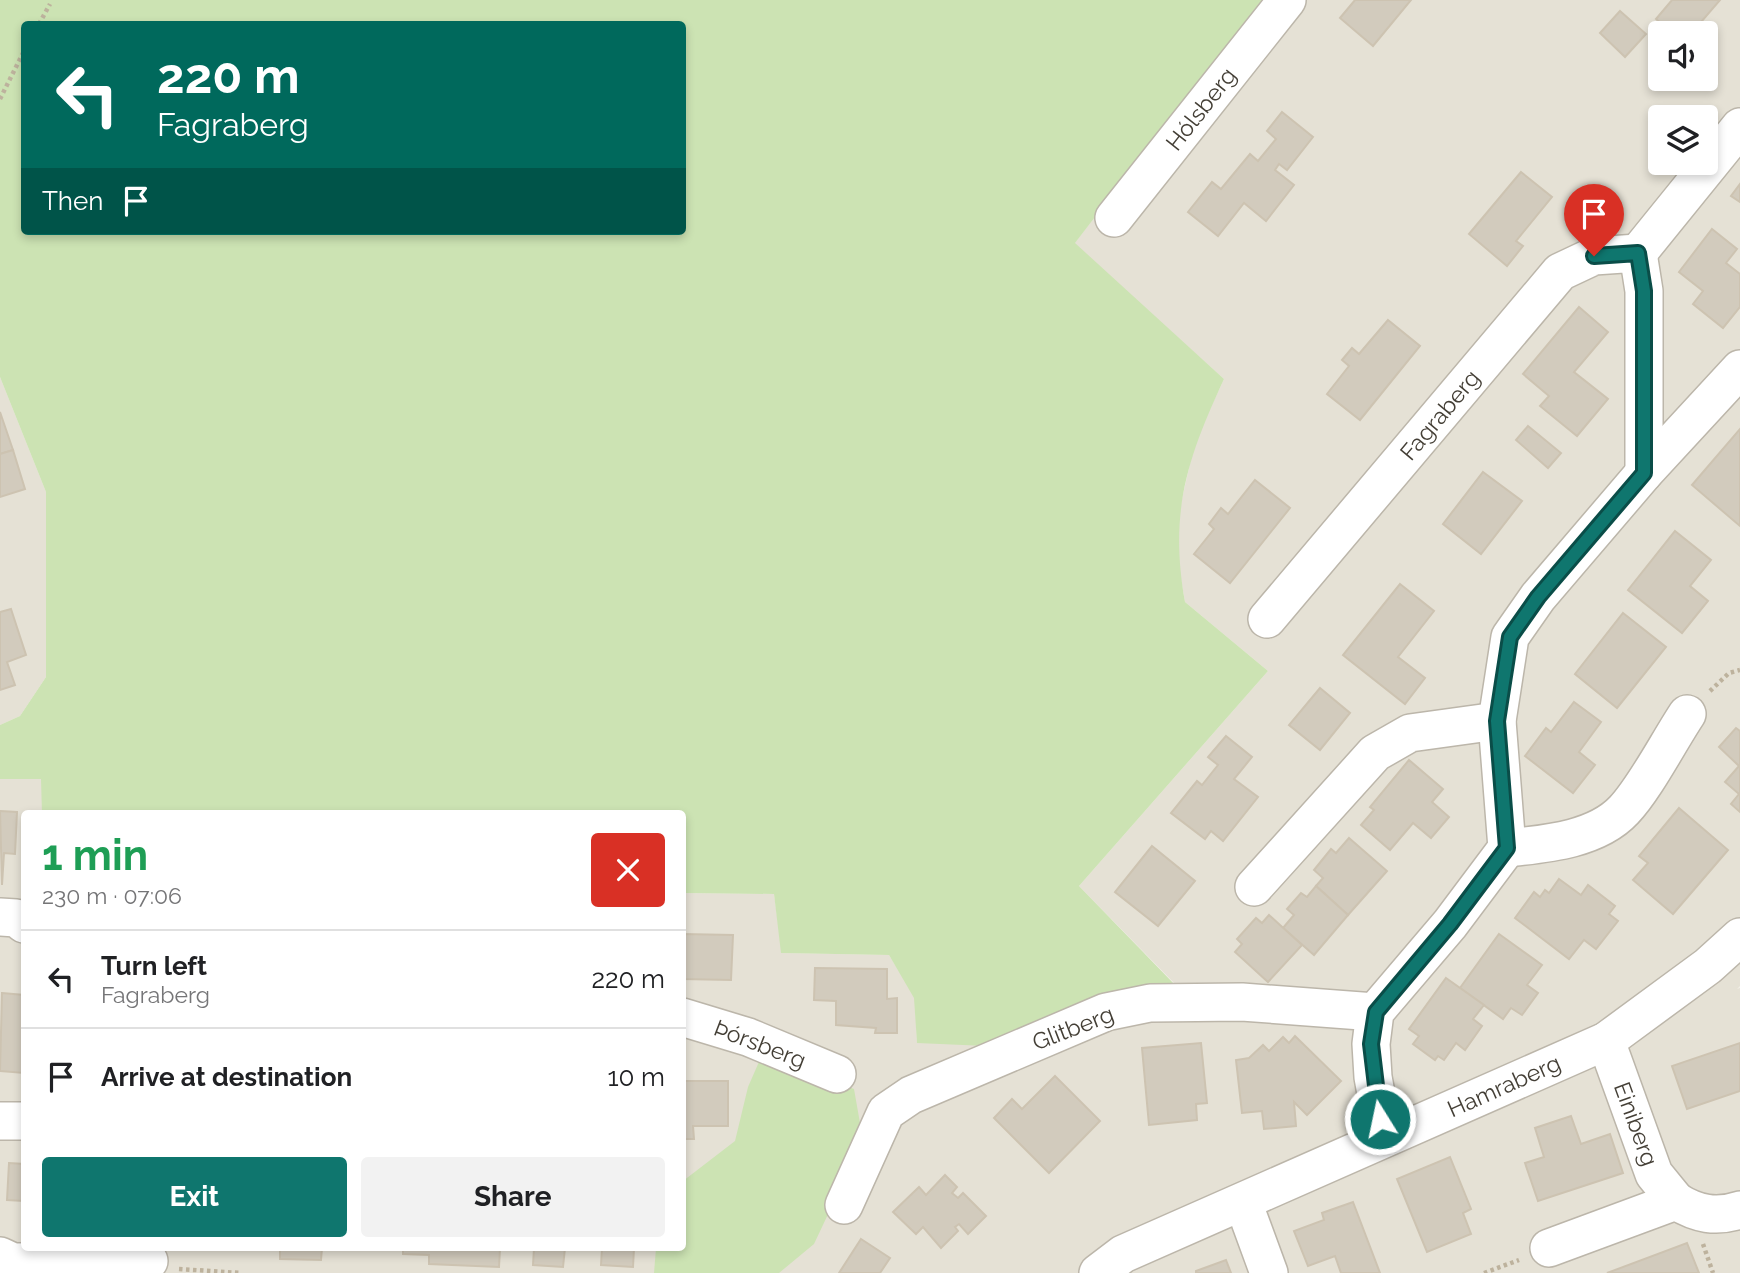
<!DOCTYPE html>
<meta charset="utf-8">
<style>
body{margin:0;font-family:Raleway,sans-serif;background:#f2f2f2;color:#202124;height:100vh;display:flex;flex-direction:column;font-size:26px;white-space:nowrap}
*{box-sizing:border-box;margin:0}
p{font-size:23px;color:#757577}
.icon{flex:none;width:38px;height:38px;fill:none;stroke:currentColor;stroke-width:2;stroke-linecap:round;stroke-linejoin:round}
.map{position:relative;flex:1;overflow:hidden}
.side{position:absolute;left:21px;top:810px;width:665px;height:441px;display:flex;flex-direction:column;background:#fff;border-radius:7px;box-shadow:0 4px 10px #0003}
.side>*{flex:none}
.guide{position:absolute;left:21px;top:21px;width:665px;height:214px;border-radius:7px;box-shadow:0 4px 10px #0003;background:#00695c;color:#fff;overflow:hidden}
.tools{position:absolute;left:1648px;top:21px;display:grid;gap:14px}
.tools a{display:grid;place-items:center;width:70px;height:70px;border-radius:7px;background:#fff;box-shadow:0 4px 10px #0003;font-size:35px}
.pin{position:absolute;display:grid;place-items:center;width:60px;height:60px;color:#fff;margin:-72px -30px;border-radius:50% 50% 50% 0;rotate:-45deg;box-shadow:0 0 7px #0007}
.pin .icon{rotate:45deg}
.me{position:absolute;width:77px;margin:-38px;rotate:350deg;stroke-linejoin:round;filter:drop-shadow(0 0 5px #0008)}
.turn{display:flex;align-items:center;gap:24px;height:147px;padding:0 21px;font-size:32px}
.turn .icon{width:91px;height:91px;stroke-width:2.5}
.turn b{display:block;font-size:49px;line-height:60px}
.then{display:flex;align-items:center;height:66px;padding:0 21px;background:#0003;gap:14px;font-size:26px}
.round{display:grid;place-items:center;flex:none;width:74px;height:74px;border-radius:7px;background:#f2f2f2}
.head{display:flex;align-items:center;justify-content:space-between;height:119px;padding:0 21px}
h1{font-size:42px;font-weight:700;line-height:52px;color:#1e9e55}
.cta{display:flex;gap:14px;margin-top:auto;padding:14px 21px}
.cta a{flex:1;height:80px;border-radius:7px;background:#0f766e;color:#fff;font-size:28px;font-weight:700;line-height:80px;text-align:center}
.cta a+a{background:#f2f2f2;color:#202124}
ul{padding:0;list-style:none}
li{display:flex;align-items:center;gap:21px;height:98px;padding:0 21px;border-top:2px solid #e0e0e0}
li div{flex:1}
li b{display:block;font-size:26px}
li em{font-style:normal}
.map>svg:first-child{display:block}
</style>
<div class="map">
<svg width="1740" height="1273" viewBox="0 0 1740 1273">
<rect width="100%" height="100%" fill="#f2efe7"/>
<g fill="#e5e1d5" fill-rule="evenodd">
<path d="M 1262,0 L 1740,0 L 1740,986 L 1737,989 L 1740,988 L 1740,1273 L 0,1273 L 0,779 L 42,779 L 42,814 L 24,814 L 24,1248 L 682,1248 L 683,893 L 774,894 L 782,953 L 889,955 L 915,998 L 917,1043 L 1177,986 L 1079,886 L 1268,671 L 1185,602 L 1177,556 L 1180,508 L 1195,441 L 1224,379 L 1074,244 ZM 1661,33 L 1706,33 L 1706,79 L 1661,79 ZM 1661,117 L 1706,117 L 1706,163 L 1661,163 Z"/>
<polygon points="0,377 46,492 46,677 20,716 0,725"/>
</g>
<g fill="#cce3b3" fill-rule="evenodd">
<path d="M 0,0 L 1262,0 L 1075,243 L 1224,379 C 1187,459 1169,512 1185,602 L 1268,671 L 1079,886 L 1177,987 L 986,1046 L 917,1043 L 914,998 L 889,955 L 781,953 L 774,894 L 683,893 L 682,814 L 42,814 L 41,779 L 0,779 L 0,725 L 20,716 L 46,677 L 46,492 L 0,377 ZM 24,24 L 682,24 L 682,231 L 24,231 Z"/>
<polygon points="762,1055 854,1089 863,1140 814,1244 779,1273 654,1273 656,1248 682,1248 683,1181 735,1141 748,1087"/>
</g>
<g fill="#d2cbbd" stroke="#cdc3b1" stroke-width="2">
<polygon points="1355,0 1411,0 1373,46 1340,18"/>
<polygon points="1672,0 1720,0 1701,22 1707,26 1701,33 1672,33 1656,19"/>
<polygon points="1620,11 1646,34 1625,57 1600,33"/>
<polygon points="1282,112 1313,137 1287,170 1279,164 1275,170 1294,185 1266,221 1244,203 1218,236 1188,212 1212,182 1221,189 1250,154 1258,161 1276,139 1267,131"/>
<polygon points="1521,172 1552,197 1516,241 1523,246 1507,266 1469,234"/>
<polygon points="1740,184 1740,202 1731,196"/>
<polygon points="1712,229 1737,249 1726,263 1740,274 1740,307 1723,328 1693,304 1703,291 1679,272"/>
<polygon points="1579,307 1608,332 1574,372 1608,399 1577,436 1540,406 1549,396 1523,374"/>
<polygon points="1388,320 1420,346 1360,420 1327,394 1349,366 1342,360 1352,348 1359,354"/>
<polygon points="0,412 13,450 0,454"/>
<polygon points="1528,426 1561,453 1548,468 1516,440"/>
<polygon points="1740,429 1740,526 1692,485"/>
<polygon points="13,450 25,489 0,497 0,454"/>
<polygon points="1483,472 1522,501 1481,554 1443,524"/>
<polygon points="1255,480 1290,508 1230,583 1194,554 1214,529 1209,524 1221,508 1228,514"/>
<polygon points="1675,531 1711,560 1690,586 1708,601 1682,633 1628,590"/>
<polygon points="1400,584 1434,611 1398,657 1425,678 1405,704 1343,655"/>
<polygon points="11,609 26,655 7,662 15,685 0,690 0,612"/>
<polygon points="1623,613 1666,647 1617,708 1575,674"/>
<polygon points="1320,688 1350,713 1320,750 1289,725"/>
<polygon points="1574,702 1601,722 1579,752 1595,765 1573,793 1525,756 1546,728 1551,732"/>
<polygon points="1736,728 1740,731 1740,812 1731,804 1739,794 1725,782 1739,766 1719,747"/>
<polygon points="1226,736 1252,757 1234,779 1258,797 1223,841 1211,831 1205,839 1171,813 1197,781 1202,785 1218,765 1208,757"/>
<polygon points="1409,760 1443,789 1432,802 1449,817 1431,838 1413,823 1390,850 1361,825 1374,810 1370,807"/>
<polygon points="1679,808 1728,850 1673,914 1633,880 1648,863 1639,856"/>
<polygon points="0,811 17,812 15,854 4,853 2,885"/>
<polygon points="1349,838 1387,871 1348,915 1316,886 1323,878 1314,870 1331,849 1336,853"/>
<polygon points="1152,846 1195,881 1158,926 1115,892"/>
<polygon points="1559,879 1581,895 1588,885 1615,906 1609,914 1618,921 1596,949 1584,940 1569,959 1515,918 1534,892 1540,897 1545,890 1549,893"/>
<polygon points="1316,886 1348,915 1314,955 1283,928 1294,915 1287,909 1301,893 1307,897"/>
<polygon points="1269,915 1302,945 1268,982 1235,952 1242,944 1237,939 1256,918 1262,923"/>
<polygon points="682,934 733,935 731,980 682,979"/>
<polygon points="1499,934 1542,965 1527,985 1538,993 1522,1015 1511,1008 1503,1019 1460,988"/>
<polygon points="815,968 887,969 887,999 897,998 897,1033 875,1033 876,1028 836,1025 836,1001 814,1000"/>
<polygon points="1446,978 1484,1005 1473,1019 1482,1026 1465,1050 1456,1043 1444,1060 1438,1056 1435,1060 1413,1044 1419,1036 1409,1029"/>
<polygon points="2,993 24,995 24,1073 0,1071"/>
<polygon points="1295,1036 1341,1081 1307,1115 1294,1102 1296,1126 1264,1129 1262,1111 1242,1113 1236,1060 1249,1058 1263,1045 1269,1051 1283,1037 1289,1043"/>
<polygon points="1201,1043 1207,1103 1196,1104 1197,1120 1149,1125 1142,1048"/>
<polygon points="1740,1043 1740,1091 1687,1109 1672,1066"/>
<polygon points="1055,1076 1100,1121 1049,1173 994,1118 1012,1099 1022,1109"/>
<polygon points="682,1081 728,1081 728,1126 693,1126 694,1139 685,1139 685,1162 682,1162"/>
<polygon points="1571,1116 1581,1144 1610,1134 1623,1173 1538,1201 1525,1163 1544,1157 1535,1128"/>
<polygon points="1450,1157 1471,1209 1463,1213 1471,1234 1427,1252 1397,1179"/>
<polygon points="9,1163 24,1164 24,1201 7,1200"/>
<polygon points="945,1175 957,1187 952,1193 958,1198 963,1193 986,1216 968,1234 959,1224 955,1227 958,1231 941,1248 923,1227 916,1234 893,1212 919,1187 926,1195"/>
<polygon points="1353,1202 1380,1273 1341,1273 1335,1256 1308,1266 1294,1231 1324,1220 1322,1213"/>
<polygon points="861,1239 890,1258 880,1273 839,1273"/>
<polygon points="1687,1243 1699,1273 1607,1273"/>
<polygon points="280,1248 322,1248 321,1260 280,1259"/>
<polygon points="403,1248 500,1248 499,1267 429,1264 429,1255 403,1254"/>
<polygon points="534,1248 565,1248 563,1267 533,1265"/>
<polygon points="595,1248 634,1248 633,1267 601,1265 602,1248"/>
<polygon points="1226,1260 1231,1273 1196,1273 1196,1271"/>
</g>
<g fill="none" stroke-linecap="round" stroke-linejoin="round">
<g stroke="#bcb6aa" stroke-width="40">
<g id="minor">
<polyline points="1114,218 1287,0"/>
<polyline points="1638,253 1740,127"/>
<polyline points="1267,619 1560,272 1594,256 1638,253 1644,291 1644,473"/>
<path d="M 1507,848 C 1545,844 1596,840 1624,810 C 1645,788 1669,741 1687,714"/>
<polyline points="1254,887 1375,753 1410,733 1497,721"/>
<polyline points="0,917 16,918 24,924"/>
<polyline points="682,1017 748,1037 837,1074"/>
<polyline points="1606,1041 1654,1174 1676,1201"/>
<polyline points="0,1121 24,1121"/>
<polyline points="1384,1138 1373,1077 1371,1044 1375,1012 1450,924 1507,848 1497,721 1510,637 1538,597 1644,473 1740,369"/>
<polyline points="1243,1202 1269,1273"/>
<polyline points="844,1205 886,1112 911,1095 1106,1012 1150,1003 1242,1002 1375,1012"/>
<path d="M 1549,1248 L 1676,1201 C 1697,1214 1716,1218 1740,1210"/>
<polyline points="0,1256 13,1262 149,1261"/>
<polyline points="1098,1273 1123,1254 1606,1041 1708,966 1740,937"/>
</g>
</g>
<g stroke="#bdb29d" stroke-width="4.5" stroke-dasharray="3.5 3.5" stroke-linecap="butt">
<polyline points="39,24 50,4"/>
<polyline points="0,99 24,51"/>
<polyline points="1710,691 1729,673 1740,670"/>
<polyline points="1703,1244 1713,1273"/>
<polyline points="179,1269 241,1273"/>
<polyline points="1484,1273 1519,1260"/>
</g>
<use href="#minor" stroke="#fff" stroke-width="37"/>
</g>
<g fill="none" stroke-linecap="round" stroke-linejoin="round">
<g stroke="#0a4d48" stroke-width="18">
<polyline id="route" points="1380,1119 1371,1044 1376,1012 1450,924 1507,848 1497,721 1510,637 1538,597 1644,473 1644,291 1638,253 1594,256"/>
</g>
<use href="#route" stroke="#0f766e" stroke-width="12"/>
</g>
<g text-anchor="middle" stroke-width="5" stroke-linejoin="round" paint-order="stroke">
<g font-size="23" fill="#443f36" stroke="#fff">
<text transform="translate(1201 109) rotate(-52)" y="8">Hólsberg</text>
<text transform="translate(1440 415) rotate(-50)" y="8">Fagraberg</text>
<text transform="translate(1073 1028) rotate(-21)" y="8">Glitberg</text>
<text transform="translate(760 1044) rotate(21)" y="8">Þórsberg</text>
<text transform="translate(1504 1086) rotate(-24)" y="8">Hamraberg</text>
<text transform="translate(1636 1124) rotate(70)" y="8">Einiberg</text>
</g>
</g>
</svg>
<div class="tools">
<a><svg class="icon" aria-label="sound" viewBox="0 0 24 24"><path d="M4 9h4l5-4v14l-5-4H4zM17 9q2 3 0 6"/></svg></a>
<a><svg class="icon" aria-label="layers" viewBox="0 0 24 24"><path d="M12 4l9 5-9 5-9-5zM3 14l9 5 9-5"/></svg></a>
</div>
<div class="pin" style="left:1594px;top:256px;background:#d93025"><svg class="icon" aria-label="arrive" viewBox="0 0 24 24"><path d="M6 21V4h12l-3 4 3 4H6"/></svg></div>
<svg class="me" style="left:1380px;top:1119px" viewBox="-20 -20 40 40"><circle r="17" fill="#0f766e" stroke="#fff" stroke-width="3"/><path d="M0-11L8 9 0 5-8 9z" fill="#fff"/></svg>
<div class="guide">
<div class="turn"><svg class="icon" aria-label="left" viewBox="0 0 24 24"><path d="M17 20v-9H6M10 6l-5 5 5 5"/></svg><div><b>220 m</b>Fagraberg</div></div>
<div class="then">Then<svg class="icon" aria-label="arrive" viewBox="0 0 24 24"><path d="M6 21V4h12l-3 4 3 4H6"/></svg></div>
</div>
<section class="side">
<div class="head"><div><h1>1 min</h1><p>230 m · 07:06</p></div><a class="round" style="background:#d93025;color:#fff"><svg class="icon" aria-label="close" viewBox="0 0 24 24"><path d="M6 6l12 12M18 6L6 18"/></svg></a></div>
<ul>
<li><svg class="icon" aria-label="left" viewBox="0 0 24 24"><path d="M17 20v-9H6M10 6l-5 5 5 5"/></svg><div><b>Turn left</b><p>Fagraberg</p></div><em>220 m</em></li>
<li><svg class="icon" aria-label="arrive" viewBox="0 0 24 24"><path d="M6 21V4h12l-3 4 3 4H6"/></svg><div><b>Arrive at destination</b></div><em>10 m</em></li>
</ul>
<div class="cta"><a>Exit</a><a>Share</a></div>
</section>
</div>
